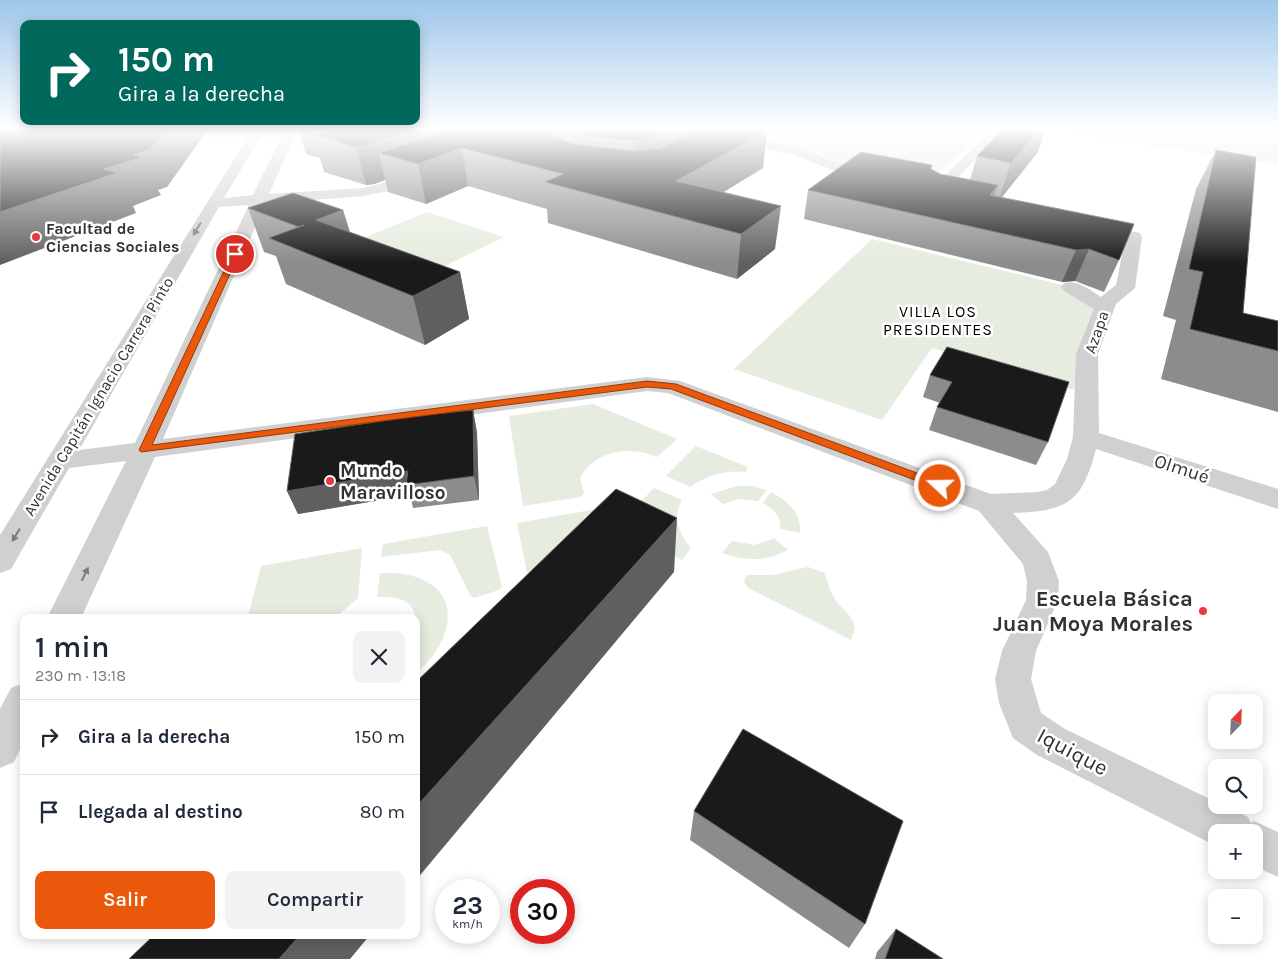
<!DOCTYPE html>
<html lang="es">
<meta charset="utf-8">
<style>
body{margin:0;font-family:Karla,sans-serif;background:#f2f2f3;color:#1f2937;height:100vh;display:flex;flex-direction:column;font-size:19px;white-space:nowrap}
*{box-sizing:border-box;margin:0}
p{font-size:16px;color:#747a83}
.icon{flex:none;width:28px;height:28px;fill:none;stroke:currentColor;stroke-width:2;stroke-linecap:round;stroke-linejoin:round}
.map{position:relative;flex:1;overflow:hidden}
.panel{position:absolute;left:20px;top:614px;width:400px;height:325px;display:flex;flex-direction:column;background:#fff;border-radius:10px;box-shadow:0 2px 12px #0003}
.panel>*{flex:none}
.top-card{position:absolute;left:20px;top:20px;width:400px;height:105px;border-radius:10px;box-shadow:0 2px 12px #0003;background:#00695c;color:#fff;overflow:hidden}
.needle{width:32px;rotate:23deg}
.buttons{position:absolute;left:1208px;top:694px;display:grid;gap:10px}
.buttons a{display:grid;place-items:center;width:55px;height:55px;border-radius:10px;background:#fff;box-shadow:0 2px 12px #0003;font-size:25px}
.speed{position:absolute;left:435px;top:879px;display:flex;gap:10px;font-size:25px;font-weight:700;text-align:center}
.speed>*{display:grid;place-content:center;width:65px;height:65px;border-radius:50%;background:#fff;box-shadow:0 2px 12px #0003;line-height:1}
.speed small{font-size:12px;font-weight:400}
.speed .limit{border:8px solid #d22;background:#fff;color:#111}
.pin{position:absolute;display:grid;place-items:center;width:42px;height:42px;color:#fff;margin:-21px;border:2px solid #fff;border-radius:50%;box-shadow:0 1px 5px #0007}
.me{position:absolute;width:55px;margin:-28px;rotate:291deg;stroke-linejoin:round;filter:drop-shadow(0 0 4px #0008)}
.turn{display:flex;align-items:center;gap:18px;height:105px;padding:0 15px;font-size:22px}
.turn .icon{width:65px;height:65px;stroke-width:2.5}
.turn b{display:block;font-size:35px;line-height:42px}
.round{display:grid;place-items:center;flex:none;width:52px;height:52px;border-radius:10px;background:#f2f2f3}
.head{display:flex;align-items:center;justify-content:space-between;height:85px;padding:0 15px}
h1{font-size:30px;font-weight:600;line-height:38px}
.button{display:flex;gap:10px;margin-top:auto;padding:10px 15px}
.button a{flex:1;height:58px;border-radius:10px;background:#ea580c;color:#fff;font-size:20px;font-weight:600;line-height:58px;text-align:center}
.button a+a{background:#f2f2f3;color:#1f2937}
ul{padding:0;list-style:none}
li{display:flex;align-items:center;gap:15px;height:75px;padding:0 15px;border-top:1px solid #e0e1e3}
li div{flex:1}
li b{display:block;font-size:19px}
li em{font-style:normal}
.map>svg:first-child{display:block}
</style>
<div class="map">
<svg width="1278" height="959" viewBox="0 0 1278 959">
<rect width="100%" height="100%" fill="#fff"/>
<g fill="#e6ecdf">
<polygon points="701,129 987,129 938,174 843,165 822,155 806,151"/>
<polygon points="1045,129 1278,129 1278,165"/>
<polygon points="427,212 504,237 432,272 354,242"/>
<polygon points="872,239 1062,285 1097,309 1081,352 1074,390 932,348 882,420 734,369"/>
<path d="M 593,404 L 677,439 L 657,457 C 629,445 596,450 580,478 L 584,493 L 581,497 L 523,506 L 509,416 Z"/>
<path d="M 696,446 L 748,467 L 746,472 C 725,470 708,475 690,487 L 666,476 Z"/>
<polygon points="737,486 752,486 767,490 758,501 739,499 723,504 711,494"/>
<path d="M 654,488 L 682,500 C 672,519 679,533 691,548 L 682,560 L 616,527 Z"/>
<path d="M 771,492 C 789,502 801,512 800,533 L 780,529 C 782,516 773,509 763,503 Z"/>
<polygon points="625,504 532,597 517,523"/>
<polygon points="487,526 502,587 499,590 474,598 470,595 450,555 440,550 381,557 383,544"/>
<path d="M 774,538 L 788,550 C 765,562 746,561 722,553 L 732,541 L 755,545 Z"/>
<polygon points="362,548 358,598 336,617 248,617 261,566"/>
<path d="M 808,567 L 825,573 C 828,585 832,597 840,606 C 849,615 852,616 855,629 L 851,640 L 748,588 L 744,582 L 746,575 L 773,575 Z"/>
<path d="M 380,573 C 394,573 408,573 421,579 C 467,598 446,650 416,673 C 416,659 415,646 416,632 C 418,602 405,596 377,597 Z"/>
</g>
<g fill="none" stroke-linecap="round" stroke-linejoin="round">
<g fill="#d0d0d0" fill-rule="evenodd">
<path d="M 253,129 L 265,129 L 224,198 L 253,195 L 281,138 L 288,129 L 300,129 L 293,139 L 269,194 L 363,188 L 380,184 L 421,170 L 426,171 L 428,174 L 426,177 L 389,191 L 363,196 L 265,204 L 163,439 L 647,377 L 680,381 L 991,494 L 1038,492 L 1047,490 L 1055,484 L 1067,459 L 1073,437 L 1076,354 L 1094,309 L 1064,291 L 1061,287 L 1064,283 C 1078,279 1090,290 1101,297 L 1116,285 L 1125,240 L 1088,232 L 1086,228 L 1088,224 L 1094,223 L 1140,233 L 1142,237 L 1135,288 L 1116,304 L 1098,354 L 1099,433 L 1278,489 L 1278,509 L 1096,449 C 1082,503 1067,511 1013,513 L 1048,552 L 1059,581 L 1058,600 L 1036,651 L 1031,679 L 1041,713 L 1065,729 L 1216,802 L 1216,805 L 1223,805 L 1248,817 L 1251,823 L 1254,821 L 1278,832 L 1278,877 L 1254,866 L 1254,832 L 1216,832 L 1216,846 L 1037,755 L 1013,738 L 999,703 L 995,679 L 1002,651 L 1026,600 L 1027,581 L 1023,564 L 979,511 L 668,393 L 647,391 L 155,457 L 81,618 L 47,618 L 126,461 L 69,468 L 11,569 L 0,573 L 0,535 ZM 249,205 L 135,443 L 79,450 L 219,207 Z"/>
<polygon points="993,129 1005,129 938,198 928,198 925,195 928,192"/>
<polygon points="729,139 754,139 799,148 839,163 882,172 884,175 882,178 877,179 830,169 795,155 754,147 724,146 723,143 724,140"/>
<polygon points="24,683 24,741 14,762 0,768 0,709 11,688"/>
</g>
</g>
<g fill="#8c8c8c">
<polygon points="298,128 693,128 692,132 767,131 763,168 723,192 775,249 737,279 548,223 547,209 468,186 426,204 388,192 385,180 374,184 366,185 324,172 320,158 306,154"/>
<polygon points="1004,128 1046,128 1038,152 1002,197 1119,260 1104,292 1075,281 1062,282 804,219 808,190 931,169 940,174 970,180 977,156"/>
<polygon points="1216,150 1243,313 1278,321 1278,412 1161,379 1176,320 1163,316 1196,189"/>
<polygon points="248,208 343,210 350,232 460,272 469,319 425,345 286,284 276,256 264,252"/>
<polygon points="947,347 1048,442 1036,465 929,430 937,407 940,403 923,397 930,375"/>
<polygon points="473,410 477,433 479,500 413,508 410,495 298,514 287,491"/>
<polygon points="694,811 865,924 849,948 690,840"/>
<polygon points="896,929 943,959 875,959 877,952"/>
</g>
<g fill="#5f5f5f">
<polygon points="168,128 209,128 167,187 158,190 161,195 133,206 136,213 0,265 0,212 104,169 134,155"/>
<polygon points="420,128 458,128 462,148 468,186 426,204 418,164 379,153 385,180 374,184 366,185 356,147"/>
<polygon points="549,128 551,128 554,161 548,131"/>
<polygon points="670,128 693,128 691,153 636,178 636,141"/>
<polygon points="1041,128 1046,128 1038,152 998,202 1011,163"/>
<polygon points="767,131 763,168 681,218 676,181"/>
<polygon points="998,185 989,214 990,195"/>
<polygon points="781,206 775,249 737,279 741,234"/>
<polygon points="343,210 356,253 316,220"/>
<polygon points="1089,249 1075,281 1062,282 1076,250"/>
<polygon points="460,272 469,319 425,345 413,296"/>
<polygon points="473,410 477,433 479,500 474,476"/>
<polygon points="408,471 406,485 410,495 298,514 287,491"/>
<polygon points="677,518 674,572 416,880 416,807"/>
<polygon points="300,935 370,935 350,959 279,959"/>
</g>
<g fill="#1a1a1a" stroke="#5f5f5f">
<polygon points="0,128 168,128 150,149 134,155 143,157 104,169 117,173 0,212"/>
<polygon points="420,128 364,146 356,147 313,135 334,128"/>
<polygon points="458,128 549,128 548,131 551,135 573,144 636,151 661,148 699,128 752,128 767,131 676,181 781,206 741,234 545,182 563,174 462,148 418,164 379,153"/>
<polygon points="670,128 650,138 636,141 595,137 579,134 567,129"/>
<polygon points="1004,128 1041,128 1011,163 977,156"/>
<polygon points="1216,150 1256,157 1243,313 1278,321 1278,351 1190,329 1203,272 1189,269"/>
<polygon points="861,152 932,165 931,169 940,174 998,185 990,195 1134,224 1119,260 1089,249 1076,250 808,190"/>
<polygon points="293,193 343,210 316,220 460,272 413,296 269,238 304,225 299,227 248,208"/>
<polygon points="947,347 1069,382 1048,442 937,407 952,382 930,375"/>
<polygon points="473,410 474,476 406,485 408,471 287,491 295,434 415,416"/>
<polygon points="616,489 677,518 416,807 416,682"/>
<polygon points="743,729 903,821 865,924 694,811"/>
<polygon points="896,929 943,959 885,959"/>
<polygon points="154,935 300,935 279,959 129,959"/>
</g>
<defs><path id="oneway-solid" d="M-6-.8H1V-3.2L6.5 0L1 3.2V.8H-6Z" transform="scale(1.25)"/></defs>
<g fill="#7a7a7a">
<use href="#oneway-solid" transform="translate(197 229) rotate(121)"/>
<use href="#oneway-solid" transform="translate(16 535) rotate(121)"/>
<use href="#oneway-solid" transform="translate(85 574) rotate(-64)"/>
</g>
<linearGradient id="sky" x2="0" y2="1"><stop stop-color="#9ec6ea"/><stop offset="0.49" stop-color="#fff"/><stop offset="1" stop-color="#fff" stop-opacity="0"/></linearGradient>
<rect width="1278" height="263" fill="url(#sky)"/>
<polygon fill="#ea580c" stroke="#983908" points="235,251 239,254 152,445 647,381 676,384 944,483 945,486 944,488 936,488 671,389 647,387 141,452 139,450 232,254"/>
<g fill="#e63946" stroke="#fff" stroke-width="2">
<circle cx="36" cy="237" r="5"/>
<circle cx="330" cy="481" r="5"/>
<circle cx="1203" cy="611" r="5"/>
</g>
<g text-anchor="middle" stroke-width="5" stroke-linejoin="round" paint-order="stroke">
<g font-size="16" font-weight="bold" fill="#333" stroke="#fff" text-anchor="start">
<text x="46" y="234">Facultad de<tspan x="46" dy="18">Ciencias Sociales</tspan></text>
</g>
<g font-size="16" letter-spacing="1" fill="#000" stroke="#fff">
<text x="938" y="317">VILLA LOS<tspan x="938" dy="18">PRESIDENTES</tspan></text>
</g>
<g font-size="16" fill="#333" stroke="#fff">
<text transform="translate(1096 332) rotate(-71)" y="6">Azapa</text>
<text transform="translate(98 396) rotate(-59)" y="6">Avenida Capitán Ignacio Carrera Pinto</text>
</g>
<g font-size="19" fill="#333" stroke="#fff">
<text transform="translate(1182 468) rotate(18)" y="7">Olmué</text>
</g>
<g font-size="19" font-weight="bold" fill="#333" stroke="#fff" text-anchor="start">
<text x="340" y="477">Mundo<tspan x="340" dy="22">Maravilloso</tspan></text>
</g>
<g font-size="22" font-weight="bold" fill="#333" stroke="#fff" text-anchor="end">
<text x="1193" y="606">Escuela Básica<tspan x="1193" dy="25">Juan Moya Morales</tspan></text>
</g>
<g font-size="22" fill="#333" stroke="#fff">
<text transform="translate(1073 751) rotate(28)" y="8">Iquique</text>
</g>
</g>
</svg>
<div class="buttons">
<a><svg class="needle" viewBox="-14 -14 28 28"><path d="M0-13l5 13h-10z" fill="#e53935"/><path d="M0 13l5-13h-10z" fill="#747a83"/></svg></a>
<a><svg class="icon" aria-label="search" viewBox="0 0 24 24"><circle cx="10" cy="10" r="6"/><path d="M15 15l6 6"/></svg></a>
<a>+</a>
<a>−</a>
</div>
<div class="speed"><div>23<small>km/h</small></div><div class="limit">30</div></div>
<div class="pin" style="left:235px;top:254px;background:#d93025"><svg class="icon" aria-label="arrive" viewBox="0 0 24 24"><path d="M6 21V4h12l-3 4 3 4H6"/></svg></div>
<svg class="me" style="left:940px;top:486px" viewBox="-20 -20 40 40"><circle r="17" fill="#ea580c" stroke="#fff" stroke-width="3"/><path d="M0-11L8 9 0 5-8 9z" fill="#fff"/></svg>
<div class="top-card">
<div class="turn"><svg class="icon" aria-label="right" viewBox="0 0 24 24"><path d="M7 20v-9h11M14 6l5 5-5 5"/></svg><div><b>150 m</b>Gira a la derecha</div></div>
</div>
<section class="panel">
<div class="head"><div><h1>1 min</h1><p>230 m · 13:18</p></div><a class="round"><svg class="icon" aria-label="close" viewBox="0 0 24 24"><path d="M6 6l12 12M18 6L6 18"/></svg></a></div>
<ul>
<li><svg class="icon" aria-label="right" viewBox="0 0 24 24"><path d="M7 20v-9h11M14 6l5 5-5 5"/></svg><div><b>Gira a la derecha</b></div><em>150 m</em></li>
<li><svg class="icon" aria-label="arrive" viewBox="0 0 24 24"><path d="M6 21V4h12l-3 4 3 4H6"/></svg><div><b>Llegada al destino</b></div><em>80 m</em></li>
</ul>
<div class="button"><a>Salir</a><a>Compartir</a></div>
</section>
</div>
